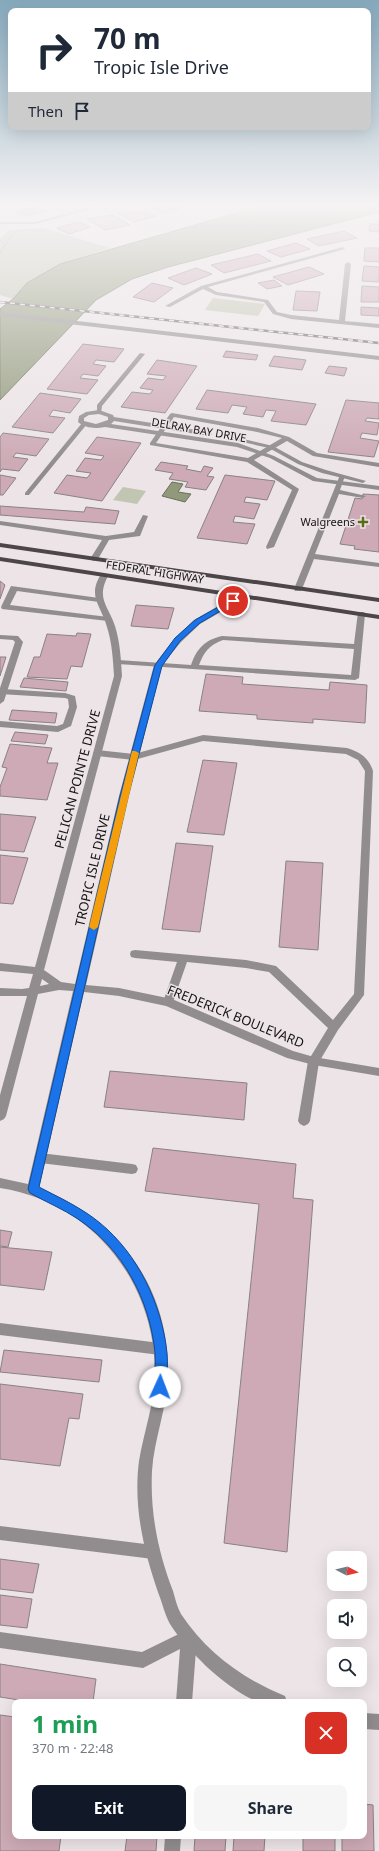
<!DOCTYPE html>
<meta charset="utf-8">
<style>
body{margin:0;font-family:"Noto Sans",sans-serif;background:#f6f6f7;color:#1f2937;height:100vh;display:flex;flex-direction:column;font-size:15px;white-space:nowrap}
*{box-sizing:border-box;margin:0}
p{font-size:13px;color:#747a83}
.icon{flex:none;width:22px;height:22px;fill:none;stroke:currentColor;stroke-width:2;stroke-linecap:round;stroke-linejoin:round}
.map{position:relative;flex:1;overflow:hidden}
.drawer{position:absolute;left:12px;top:1699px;width:355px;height:140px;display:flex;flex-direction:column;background:#fff;border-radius:8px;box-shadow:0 4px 16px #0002}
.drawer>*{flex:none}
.hud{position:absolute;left:8px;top:8px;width:363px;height:122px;border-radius:8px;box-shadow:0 4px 16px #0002;background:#fff;color:#1f2937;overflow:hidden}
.needle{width:26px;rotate:97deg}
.fabs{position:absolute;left:327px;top:1551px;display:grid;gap:8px}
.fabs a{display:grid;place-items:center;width:40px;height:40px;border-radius:8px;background:#fff;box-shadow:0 4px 16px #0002;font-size:20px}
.pin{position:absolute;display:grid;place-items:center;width:34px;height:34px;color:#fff;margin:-17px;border:2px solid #fff;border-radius:50%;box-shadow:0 1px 4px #0007}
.me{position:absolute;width:44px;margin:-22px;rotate:2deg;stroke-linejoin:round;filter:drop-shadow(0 0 3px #0008)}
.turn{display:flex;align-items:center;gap:14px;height:84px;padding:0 20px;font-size:18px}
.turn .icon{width:52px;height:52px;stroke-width:2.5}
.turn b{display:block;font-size:28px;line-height:34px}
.then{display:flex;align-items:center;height:38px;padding:0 20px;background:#0003;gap:8px;font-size:15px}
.round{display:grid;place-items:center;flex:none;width:42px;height:42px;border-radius:8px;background:#f6f6f7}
.head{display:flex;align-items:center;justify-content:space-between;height:68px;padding:0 20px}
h1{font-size:24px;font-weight:700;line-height:30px;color:#1e9e55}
.button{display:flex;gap:8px;margin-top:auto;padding:8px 20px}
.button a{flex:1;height:46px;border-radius:8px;background:#111827;color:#fff;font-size:16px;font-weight:700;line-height:46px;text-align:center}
.button a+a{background:#f6f6f7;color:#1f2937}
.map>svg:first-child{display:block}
</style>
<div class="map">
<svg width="379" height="1851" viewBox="0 0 379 1851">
<rect width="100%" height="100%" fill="#ece4e6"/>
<g fill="#c1c6b2">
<polygon points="43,228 110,248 60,264 27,283 13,299 0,295 0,238 9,230"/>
<polygon points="213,298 265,304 258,316 205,310"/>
<polygon points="123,487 146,491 137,504 113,500"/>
</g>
<g fill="#91997b" stroke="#6c705c">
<polygon points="257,207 379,207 379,212 168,267 132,279 96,300 0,400 0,309 13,299 27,283 60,264"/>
<polygon points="172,482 183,484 178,492 191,494 185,502 162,496"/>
</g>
<g fill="#cdaab5" stroke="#898284">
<polygon points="30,207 40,207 47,211 26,216 17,212"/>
<polygon points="150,207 182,207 182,208 161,213"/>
<polygon points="133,210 137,212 145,210 156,216 134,222 117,213"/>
<polygon points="113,215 130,225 105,230 87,219"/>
<polygon points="78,222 90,227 69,234 57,228"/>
<polygon points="370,224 379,224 379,232 369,231"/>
<polygon points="344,231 357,238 319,246 307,239"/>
<polygon points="296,243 310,249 281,257 267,251"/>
<polygon points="365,248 379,248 379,262 364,261"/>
<polygon points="258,254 271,261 224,273 211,265"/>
<polygon points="364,266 379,267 379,282 362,281"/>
<polygon points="309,267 324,274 288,285 273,277"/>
<polygon points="196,268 212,274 184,285 168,278"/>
<polygon points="274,280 282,286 267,289 258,283"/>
<polygon points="152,283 173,288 154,302 133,297"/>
<polygon points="362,286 379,287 379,302 361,302"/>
<polygon points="296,291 320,292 317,311 293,310"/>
<polygon points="361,307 379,308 379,316 361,315"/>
<polygon points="83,344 124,349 114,362 96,360 93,364 106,366 98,376 83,374 80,378 98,380 87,394 47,389"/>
<polygon points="226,351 258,355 256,360 223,357"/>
<polygon points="274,356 306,360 302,370 269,366"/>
<polygon points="157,360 197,366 165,413 121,407 132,392 150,394 153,390 140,388 148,378 163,380 166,376 147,374"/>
<polygon points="329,366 347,368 344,376 325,373"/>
<polygon points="207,390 316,404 306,425 271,421 276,411 266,410 263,417 243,414 247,407 232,405 228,413 196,409"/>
<polygon points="40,393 81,399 70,413 53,410 49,416 65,418 53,433 12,427"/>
<polygon points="346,400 379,403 379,419 367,418 365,421 379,423 377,435 362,433 360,438 379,441 374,457 328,452"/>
<polygon points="3,433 49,439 36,456 16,453 13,457 28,459 19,471 2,469 0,472 0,437"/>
<polygon points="97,437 141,443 102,501 54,493 67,475 87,478 91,473 76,471 85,458 101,460 104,456 85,453"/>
<polygon points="161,462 188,466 186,469 201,472 204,466 213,468 207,476 214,477 206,490 185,487 188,482 169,479 173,473 155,470"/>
<polygon points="0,475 16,478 3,495 0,495"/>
<polygon points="225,475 275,481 267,500 246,497 244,502 260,504 254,519 235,516 233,522 255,524 247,544 197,538"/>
<polygon points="363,494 379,495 379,552 354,549 355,546 340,544 355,498 362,499"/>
<polygon points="0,506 84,512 86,507 119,511 115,524 0,515"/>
<polygon points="0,581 5,585 0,599"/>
<polygon points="136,605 174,608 168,629 131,626"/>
<polygon points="77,633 91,634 82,667 71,666 67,679 27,677 34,657 40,657 47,634 76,636"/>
<polygon points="0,657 6,657 0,676"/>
<polygon points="206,674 243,677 242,684 329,690 330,682 367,685 365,723 313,719 313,723 257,719 257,715 199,711"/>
<polygon points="24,678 68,682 66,691 20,687"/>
<polygon points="12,710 57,713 55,723 9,720"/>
<polygon points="15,732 48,735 45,744 11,741"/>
<polygon points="10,744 52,748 47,763 58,763 47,800 0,796 0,787 7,768 2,767"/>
<polygon points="203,760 237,763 224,835 187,832"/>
<polygon points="0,814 36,817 24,852 0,850"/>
<polygon points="176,843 213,846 200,932 162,929"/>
<polygon points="0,855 28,858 13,904 0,903"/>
<polygon points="286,861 323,863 318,950 279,947"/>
<polygon points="110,1071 247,1083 244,1120 104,1107"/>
<polygon points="153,1148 296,1164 293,1198 313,1200 287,1552 224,1543 259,1204 145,1191"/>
<polygon points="0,1230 12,1232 8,1247 0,1246"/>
<polygon points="0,1247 52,1252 44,1290 0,1285"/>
<polygon points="4,1350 102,1360 99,1382 0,1372"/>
<polygon points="0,1384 83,1394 79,1419 69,1418 60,1466 0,1459"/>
<polygon points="0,1559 39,1564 33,1593 0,1589"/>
<polygon points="0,1595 32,1599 27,1628 0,1625"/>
<polygon points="0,1664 96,1679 93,1702 32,1702 0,1697"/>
<polygon points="0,1715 15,1717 15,1836 61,1836 59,1851 0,1851"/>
<polygon points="364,1804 373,1805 374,1851 342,1851 342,1836 364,1836"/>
<polygon points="127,1836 157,1836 156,1851 125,1851"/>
<polygon points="195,1836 226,1836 225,1851 194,1851"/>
<polygon points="234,1836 265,1836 264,1851 233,1851"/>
<rect x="303" y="1836" width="32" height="15"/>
</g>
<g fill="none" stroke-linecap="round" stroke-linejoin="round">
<polyline stroke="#958f91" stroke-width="1.5" stroke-dasharray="1.5 1.5" stroke-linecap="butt" points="0,253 12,235"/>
<g fill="#918d8e" fill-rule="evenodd">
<polygon points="140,353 145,354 102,406 101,413 97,413 97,405"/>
<path d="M 172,413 L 258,428 L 289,437 L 317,453 L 379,463 L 379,467 L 313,456 L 287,441 L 254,460 L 299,489 L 274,547 L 267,549 L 266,547 L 292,490 L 247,462 L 150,445 L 150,443 L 170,414 ZM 174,417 L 257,432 L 282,438 L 248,458 L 156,443 Z"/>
<polygon points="82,423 87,424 29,495 25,495 25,493"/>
<polygon points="340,475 345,476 340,490 366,496 363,498 339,494 315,554 379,563 379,567 314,559 302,589 301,591 295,591 294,589"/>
<polygon points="143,515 148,516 140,536 109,540 98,559 94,561 90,559 102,540 0,525 0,521 106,536 134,532"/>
<polygon points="11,586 99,598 103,600 99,602 17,591 10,605 108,617 112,619 108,621 2,609 1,607"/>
<path d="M 358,612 L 364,612 L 365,614 L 359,678 L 355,680 L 118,664 L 114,662 L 118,660 L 191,665 C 197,648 205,640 222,636 L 354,644 ZM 223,640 L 354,649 L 351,675 L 199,665 C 204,652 209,645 223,640 Z"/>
<polygon points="3,689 65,693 75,696 77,707 71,726 58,732 0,727 0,721 57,726 63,724 69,707 68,699 65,698 0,694 0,690"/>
<path d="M 203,735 L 347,748 C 360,752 369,758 373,771 L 364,995 L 338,1030 L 319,1062 L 310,1121 L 308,1124 L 304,1126 L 300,1124 L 298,1121 L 308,1061 L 328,1028 L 269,972 L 246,968 L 187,962 L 173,1002 L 172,1005 L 164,1005 L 163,1002 L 177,962 L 135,958 L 131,957 L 130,954 L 131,951 L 135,950 L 246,960 L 276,966 L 333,1020 L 354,994 L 365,771 L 358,760 L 346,754 L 203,741 L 134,760 L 97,756 L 93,753 L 97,750 L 134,754 Z"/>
<polygon points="40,1153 132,1164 136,1165 138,1169 136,1173 132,1174 40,1163 36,1162 34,1158 36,1154"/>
<polygon points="0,1323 160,1343 165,1345 167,1349 165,1353 160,1355 0,1335"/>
<polygon points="0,1526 153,1545 158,1547 160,1552 158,1557 153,1559 0,1540"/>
<polygon points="189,1629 194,1632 197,1637 192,1702 176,1702 180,1649 143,1668 0,1648 0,1632 142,1652"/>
<polygon points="165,1836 181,1836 180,1851 164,1851"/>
</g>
<g fill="#918d8e" fill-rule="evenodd">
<polygon points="91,207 100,207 35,224 0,224 0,222 35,222"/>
<polygon points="343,247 345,249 208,287 217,292 268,300 277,312 291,315 339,320 345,264 348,262 351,264 345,321 379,324 379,328 291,319 273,314 264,302 216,295 203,289 170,307 165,306 201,286"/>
<path d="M 99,410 L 113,415 L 114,417 L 209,432 L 212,434 L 209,436 L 114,421 L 111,424 L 238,443 L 274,456 L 317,478 L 379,486 L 379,490 L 313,481 L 270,458 L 237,447 L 105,427 C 95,429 85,428 78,422 L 79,416 L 86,412 ZM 99,414 L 108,417 L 108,420 L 96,424 L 84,421 L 84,418 L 89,415 Z"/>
<polygon points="231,436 273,446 302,462 326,470 366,481 363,483 322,473 298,464 269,448 229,439 229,437"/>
<path d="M 101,574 L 104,574 L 108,576 C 96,599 108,605 115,626 C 120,642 121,659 122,676 L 44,970 L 61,982 L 75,984 L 119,796 L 154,665 L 175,638 L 194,620 L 239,594 L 245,594 L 245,598 L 200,624 L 181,642 L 162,665 L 129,796 L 86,985 L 119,988 L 172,999 L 293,1051 L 314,1057 L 379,1068 L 379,1076 L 314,1065 L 287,1058 L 166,1006 L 119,996 L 84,992 L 39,1188 C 118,1219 169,1286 168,1373 C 168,1406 154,1438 152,1471 C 150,1513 158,1552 173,1591 C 175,1598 177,1607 181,1614 C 206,1652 243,1679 285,1696 L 287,1702 C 279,1702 268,1704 260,1702 C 243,1698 212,1673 200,1660 C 189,1649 178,1637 170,1624 C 165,1615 163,1605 159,1595 C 144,1552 133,1507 139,1461 C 144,1431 155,1402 155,1371 C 154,1281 92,1202 0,1188 L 0,1178 L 28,1184 L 73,991 L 59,990 L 38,994 L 6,1116 L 4,1119 L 0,1121 L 0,1095 L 27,996 L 0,996 L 0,988 L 22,989 L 29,988 L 33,974 L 0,971 L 0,963 L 35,967 L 114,676 C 113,659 112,643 107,627 C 101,605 87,597 101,574 ZM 42,979 L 49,984 L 40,986 Z"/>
<polygon points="0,635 18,636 23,642 4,701 0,704 0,688 15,642 13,640 0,639"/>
<polygon points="364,1713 379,1714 379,1730 364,1729"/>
</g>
<polygon fill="#918d8e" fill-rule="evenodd" points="0,312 379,356 379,360 0,316"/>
<g fill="#4c4648" fill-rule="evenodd">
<polygon points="0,543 379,598 379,602 0,547"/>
<polygon points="0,557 379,615 379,619 0,561"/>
</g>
<g stroke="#6a6567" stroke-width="2.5">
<polyline id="rail" points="0,302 379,343"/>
</g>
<use href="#rail" stroke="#ece4e6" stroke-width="1.5" stroke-dasharray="5" stroke-linecap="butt"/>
</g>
<linearGradient id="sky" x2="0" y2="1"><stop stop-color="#85a9bc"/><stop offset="0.44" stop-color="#f6f3f4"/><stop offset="1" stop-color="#f6f3f4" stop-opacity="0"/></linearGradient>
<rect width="379" height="466" fill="url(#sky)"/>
<path fill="#1a73e8" stroke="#114b97" d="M 231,600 L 237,601 L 200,623 L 180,641 L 162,666 L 128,796 L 39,1187 C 60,1198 82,1208 100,1223 C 138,1254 162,1305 167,1353 C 168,1364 167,1376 166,1387 L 165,1391 L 160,1393 L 156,1391 L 154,1387 C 154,1376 156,1364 155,1353 C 150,1300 123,1249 78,1219 C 63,1209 46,1202 30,1193 L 28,1189 L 120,796 L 155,665 L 175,638 L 195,620 Z"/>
<polygon fill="#f59e0b" points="132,751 135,751 139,753 98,927 94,930 89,927"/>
<path fill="#5d6c16" stroke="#ece4e6" stroke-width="1.5" d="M361 516h4v4h4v4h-4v4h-4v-4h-4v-4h4z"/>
<g text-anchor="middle" stroke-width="3" stroke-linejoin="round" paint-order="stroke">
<g font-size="11" fill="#151213" stroke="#ece4e6">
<text transform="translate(199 430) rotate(10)" y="4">DELRAY BAY DRIVE</text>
<text transform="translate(155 572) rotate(9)" y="4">FEDERAL HIGHWAY</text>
</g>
<g font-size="11" fill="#151213" stroke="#ece4e6" text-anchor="end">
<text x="355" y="526">Walgreens</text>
</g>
<g font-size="13" fill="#151213" stroke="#ece4e6">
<text transform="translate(77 779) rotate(-75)" y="5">PELICAN POINTE DRIVE</text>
<text transform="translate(92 870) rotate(-77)" y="5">TROPIC ISLE DRIVE</text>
<text transform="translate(236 1016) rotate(22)" y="5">FREDERICK BOULEVARD</text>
</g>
</g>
</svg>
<div class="fabs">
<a><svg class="needle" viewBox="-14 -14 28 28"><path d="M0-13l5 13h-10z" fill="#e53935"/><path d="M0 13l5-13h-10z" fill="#747a83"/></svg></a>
<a><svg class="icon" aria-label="sound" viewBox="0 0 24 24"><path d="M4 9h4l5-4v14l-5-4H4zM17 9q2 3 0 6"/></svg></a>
<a><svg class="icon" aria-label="search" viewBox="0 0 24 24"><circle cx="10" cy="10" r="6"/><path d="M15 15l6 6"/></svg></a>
</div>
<div class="pin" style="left:233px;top:601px;background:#d93025"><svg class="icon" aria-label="arrive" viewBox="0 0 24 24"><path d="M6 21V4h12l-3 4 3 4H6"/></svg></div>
<svg class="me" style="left:160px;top:1387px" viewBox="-20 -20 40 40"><circle r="19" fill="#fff"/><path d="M0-13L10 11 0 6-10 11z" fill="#1a73e8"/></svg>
<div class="hud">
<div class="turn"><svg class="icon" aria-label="right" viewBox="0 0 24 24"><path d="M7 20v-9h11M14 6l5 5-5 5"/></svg><div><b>70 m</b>Tropic Isle Drive</div></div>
<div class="then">Then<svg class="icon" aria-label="arrive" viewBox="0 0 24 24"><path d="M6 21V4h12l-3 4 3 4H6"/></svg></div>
</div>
<section class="drawer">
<div class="head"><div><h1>1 min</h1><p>370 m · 22:48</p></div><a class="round" style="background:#d93025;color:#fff"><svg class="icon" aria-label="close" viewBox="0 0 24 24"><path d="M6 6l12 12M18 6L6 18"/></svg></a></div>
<div class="button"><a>Exit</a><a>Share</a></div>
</section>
</div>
